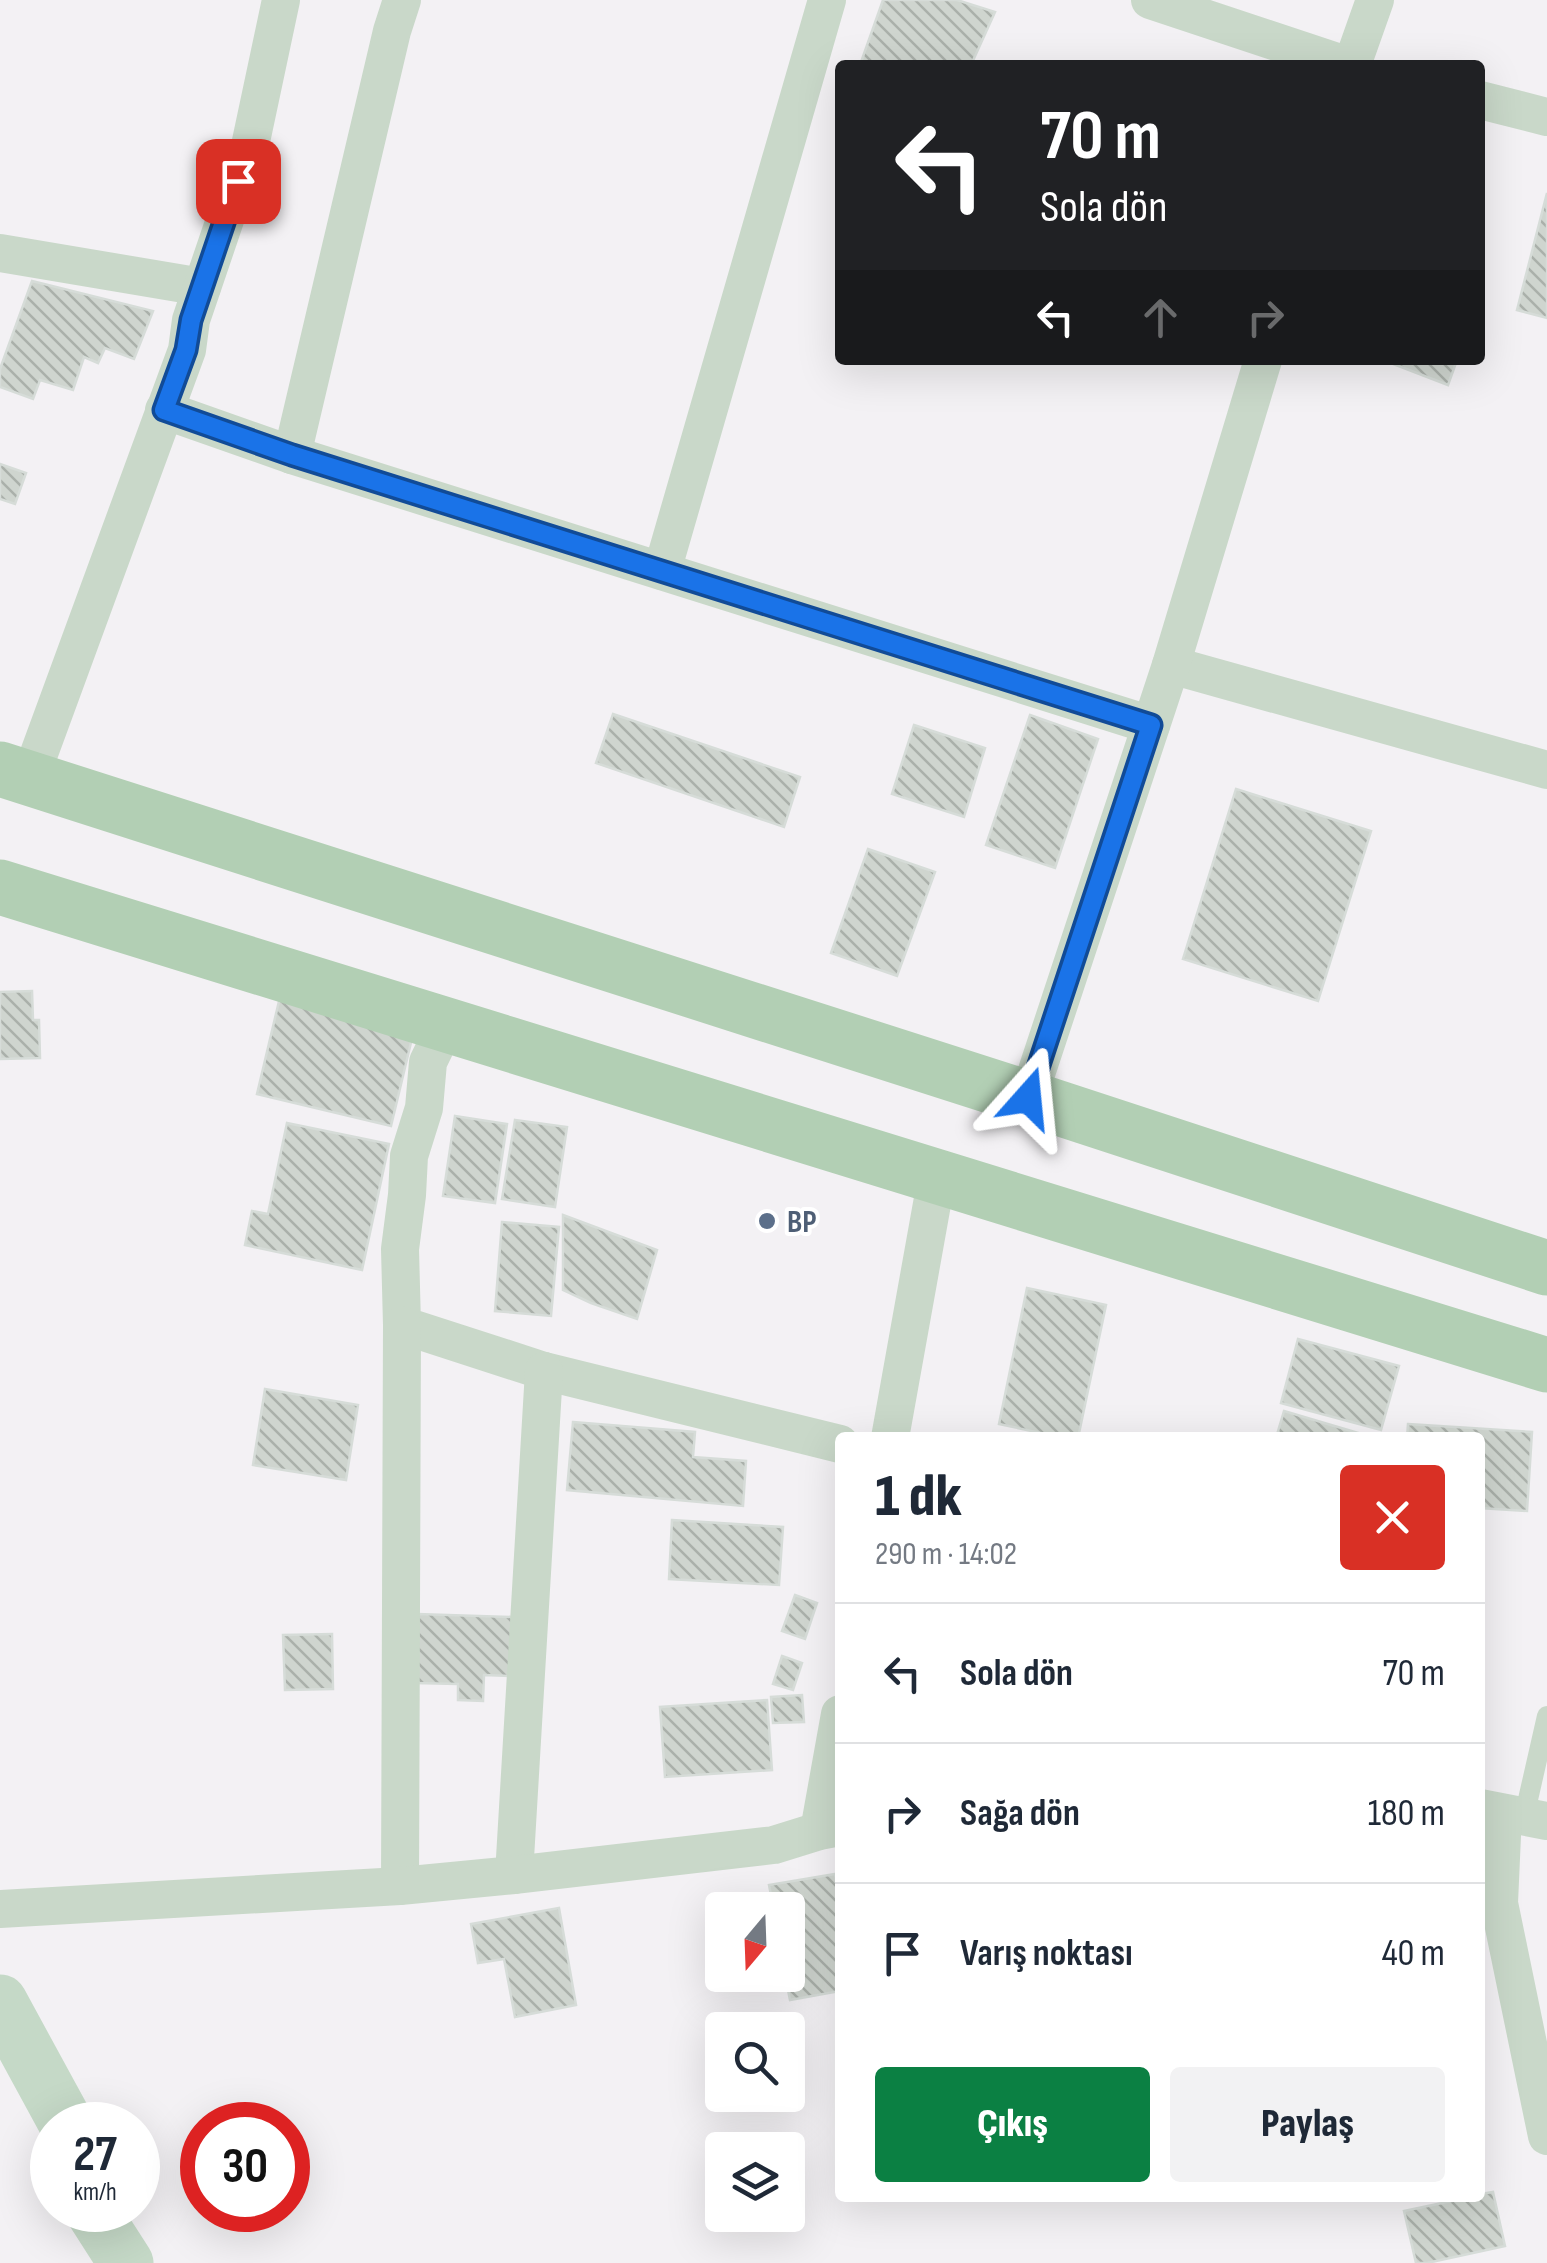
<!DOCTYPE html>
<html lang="tr">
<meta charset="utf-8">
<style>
body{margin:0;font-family:"Sofia Sans Condensed",sans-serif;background:#f2f2f3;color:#1f2937;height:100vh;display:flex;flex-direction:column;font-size:38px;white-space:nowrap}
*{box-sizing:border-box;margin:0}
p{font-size:32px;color:#747a83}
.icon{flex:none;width:55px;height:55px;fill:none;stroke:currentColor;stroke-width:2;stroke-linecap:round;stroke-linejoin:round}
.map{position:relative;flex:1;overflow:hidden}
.side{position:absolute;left:835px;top:1432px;width:650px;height:770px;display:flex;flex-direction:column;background:#fff;border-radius:10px;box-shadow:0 10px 40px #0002}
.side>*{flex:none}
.guide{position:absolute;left:835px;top:60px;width:650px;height:305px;border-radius:10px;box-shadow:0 10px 40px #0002;background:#202124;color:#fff;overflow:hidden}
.needle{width:65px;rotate:199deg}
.fabs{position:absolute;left:705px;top:1892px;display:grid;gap:20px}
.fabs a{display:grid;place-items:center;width:100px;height:100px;border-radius:10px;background:#fff;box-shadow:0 10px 40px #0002;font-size:50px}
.speed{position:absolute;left:30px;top:2102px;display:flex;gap:20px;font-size:50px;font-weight:700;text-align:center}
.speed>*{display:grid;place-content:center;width:130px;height:130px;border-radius:50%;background:#fff;box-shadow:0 10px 40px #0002;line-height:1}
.speed small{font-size:25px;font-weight:400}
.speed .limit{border:15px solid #d22;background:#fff;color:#111}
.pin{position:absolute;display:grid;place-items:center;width:85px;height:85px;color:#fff;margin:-42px;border-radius:20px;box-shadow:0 5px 15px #0006}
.me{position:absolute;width:110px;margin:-55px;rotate:18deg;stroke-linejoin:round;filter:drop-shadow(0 0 8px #0008)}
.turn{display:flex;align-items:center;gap:35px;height:210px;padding:0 40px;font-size:45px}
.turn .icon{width:130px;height:130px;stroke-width:2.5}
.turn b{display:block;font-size:70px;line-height:85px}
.lanes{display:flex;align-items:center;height:95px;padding:0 40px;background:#0003;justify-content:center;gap:50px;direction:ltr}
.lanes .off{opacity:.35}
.round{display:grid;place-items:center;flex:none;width:105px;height:105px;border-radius:10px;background:#f2f2f3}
.summary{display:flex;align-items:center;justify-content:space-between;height:170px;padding:0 40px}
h1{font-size:60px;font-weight:800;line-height:75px}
.action{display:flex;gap:20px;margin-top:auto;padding:20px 40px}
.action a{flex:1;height:115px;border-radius:10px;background:#0b8043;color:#fff;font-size:40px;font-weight:800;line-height:115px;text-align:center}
.action a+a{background:#f2f2f3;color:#1f2937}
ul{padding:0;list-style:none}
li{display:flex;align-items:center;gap:30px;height:140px;padding:0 40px;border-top:2px solid #e0e1e3}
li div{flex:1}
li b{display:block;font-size:38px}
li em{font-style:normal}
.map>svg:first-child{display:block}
</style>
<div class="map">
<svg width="1547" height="2263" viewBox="0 0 1547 2263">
<defs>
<pattern id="building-back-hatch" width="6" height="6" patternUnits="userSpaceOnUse" patternTransform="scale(2.5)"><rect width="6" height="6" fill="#cfd5cf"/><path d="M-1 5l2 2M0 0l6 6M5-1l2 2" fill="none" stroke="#aab0aa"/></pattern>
</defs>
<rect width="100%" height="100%" fill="#f3f1f4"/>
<g fill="url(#building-back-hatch)" stroke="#d6dcd8" stroke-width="2.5">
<polygon points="883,0 957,0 995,12 971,65 860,65"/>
<polygon points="1547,193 1547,318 1517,310"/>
<polygon points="32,281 153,311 134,359 105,348 98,363 84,357 73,390 40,380 33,399 0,387 0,369"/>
<polygon points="1383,360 1457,360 1448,385"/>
<polygon points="0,464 26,473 15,504 0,499"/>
<polygon points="613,714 800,777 784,827 596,763"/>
<polygon points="1030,715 1098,739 1055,868 986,845"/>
<polygon points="914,725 985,748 964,817 892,794"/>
<polygon points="1236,789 1371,831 1318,1001 1183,959"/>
<polygon points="868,849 935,872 897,976 831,953"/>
<polygon points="32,991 33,1020 39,1020 40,1058 0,1059 0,992"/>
<polygon points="280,997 414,1030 391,1126 257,1094"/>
<polygon points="455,1116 507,1124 495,1203 443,1196"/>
<polygon points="515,1120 567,1127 555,1207 502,1199"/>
<polygon points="287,1123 389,1144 362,1270 245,1245 252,1211 268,1214"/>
<polygon points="563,1215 657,1250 637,1319 591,1303 563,1290"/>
<polygon points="502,1222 559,1227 551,1316 495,1311"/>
<polygon points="1027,1288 1106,1305 1078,1438 1064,1438 999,1424"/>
<polygon points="1298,1339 1399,1366 1381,1430 1281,1403"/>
<polygon points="265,1389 358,1405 346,1480 253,1465"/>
<polygon points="1284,1411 1375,1438 1276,1438"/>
<polygon points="573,1422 695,1432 693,1457 746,1461 743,1506 567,1490"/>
<polygon points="1408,1424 1532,1432 1527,1511 1480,1508 1480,1438 1407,1438"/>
<polygon points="672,1520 783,1527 779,1585 669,1579"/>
<polygon points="795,1595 817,1603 805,1639 782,1631"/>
<polygon points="417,1614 514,1617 512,1676 484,1675 483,1701 458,1700 458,1684 415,1683"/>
<polygon points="332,1634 333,1689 285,1690 283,1635"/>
<polygon points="782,1656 802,1663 793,1690 773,1684"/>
<polygon points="802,1695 804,1722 773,1723 771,1697"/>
<polygon points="767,1700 772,1770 665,1777 660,1707"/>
<polygon points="835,1874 840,1903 840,1991 790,2000 785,1975 788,1975 788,1910 774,1910 769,1885"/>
<polygon points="559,1908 576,2005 515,2017 504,1959 478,1963 471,1924"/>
<polygon points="1493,2192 1505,2246 1427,2263 1416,2263 1404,2211 1466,2198 1480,2198 1480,2194"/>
</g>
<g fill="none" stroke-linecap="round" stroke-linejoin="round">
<polyline stroke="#c9d8c9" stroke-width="20" points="1524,1817 1547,1716"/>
<g stroke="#c9d8c9" stroke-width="38">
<polyline points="1150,0 1346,65"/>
<polyline points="1352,65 1375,0"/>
<polyline points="1480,100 1547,117"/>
<polyline points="0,253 202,287"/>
<polyline points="164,410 292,455 1151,725"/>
<polyline points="292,455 392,31 402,0"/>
<polyline points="662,571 827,0"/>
<polyline points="1171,665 1547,770"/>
<polyline points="30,778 187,350 191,320 250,146 281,0"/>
<polyline points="446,1025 428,1062 424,1108 409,1156 407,1195 400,1249 402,1325 544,1371 840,1444"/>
<polyline points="1028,1098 1171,665 1263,360"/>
<polyline points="890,1438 937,1176"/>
<polyline points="1480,1808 1547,1821"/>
<polyline points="1503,1813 1499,1903 1547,2136"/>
<polyline points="819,1831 840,1714"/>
<polyline points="514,1875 544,1371"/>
<polyline points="400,1886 402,1325"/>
<polyline points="0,1909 400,1886 514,1875 774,1845 819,1831 840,1827"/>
</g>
<g stroke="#c5d9c7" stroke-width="55">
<polyline points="0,2002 67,2125"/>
<polyline points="92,2210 126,2263"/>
</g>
<g stroke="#b2cfb4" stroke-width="55">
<polyline points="0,769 1028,1098 1547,1268"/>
<polyline points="0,887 1547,1365"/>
</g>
</g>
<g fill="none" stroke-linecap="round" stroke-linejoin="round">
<g stroke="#114b97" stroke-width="25">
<polyline id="route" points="238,181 191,320 186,350 164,410 292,455 1151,725 1028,1098"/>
</g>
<use href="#route" stroke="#1a73e8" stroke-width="18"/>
</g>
<circle fill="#5c6f8a" stroke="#fff" stroke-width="4" cx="767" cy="1221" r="10"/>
<g text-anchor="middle" stroke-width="8" stroke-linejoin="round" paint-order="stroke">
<g font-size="32" font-weight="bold" fill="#4e5e75" stroke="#fff" text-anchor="start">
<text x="787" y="1232">BP</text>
</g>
</g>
</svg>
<div class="fabs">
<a><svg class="needle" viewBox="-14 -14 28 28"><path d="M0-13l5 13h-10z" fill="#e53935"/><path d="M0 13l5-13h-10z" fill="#747a83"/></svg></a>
<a><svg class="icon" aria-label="search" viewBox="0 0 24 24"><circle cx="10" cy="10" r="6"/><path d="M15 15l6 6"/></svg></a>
<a><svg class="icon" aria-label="layers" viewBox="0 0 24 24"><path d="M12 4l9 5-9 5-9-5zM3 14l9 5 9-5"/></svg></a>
</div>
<div class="speed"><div>27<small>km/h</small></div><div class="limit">30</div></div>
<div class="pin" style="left:238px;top:181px;background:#d93025"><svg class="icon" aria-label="arrive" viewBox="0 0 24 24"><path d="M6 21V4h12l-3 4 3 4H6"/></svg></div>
<svg class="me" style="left:1028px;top:1098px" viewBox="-20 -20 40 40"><path d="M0-17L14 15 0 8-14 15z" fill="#1a73e8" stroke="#fff" stroke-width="4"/></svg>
<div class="guide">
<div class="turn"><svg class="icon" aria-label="left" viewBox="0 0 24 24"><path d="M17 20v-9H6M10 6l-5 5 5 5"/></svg><div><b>70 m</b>Sola dön</div></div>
<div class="lanes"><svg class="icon" aria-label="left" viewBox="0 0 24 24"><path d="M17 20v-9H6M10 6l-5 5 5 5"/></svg><svg class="icon off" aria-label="ahead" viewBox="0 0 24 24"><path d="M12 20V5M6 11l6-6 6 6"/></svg><svg class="icon off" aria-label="right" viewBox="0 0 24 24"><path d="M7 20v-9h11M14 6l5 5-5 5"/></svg></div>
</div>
<section class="side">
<div class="summary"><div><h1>1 dk</h1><p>290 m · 14:02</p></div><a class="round" style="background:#d93025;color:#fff"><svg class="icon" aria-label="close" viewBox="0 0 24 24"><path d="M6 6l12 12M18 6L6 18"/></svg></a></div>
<ul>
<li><svg class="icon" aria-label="left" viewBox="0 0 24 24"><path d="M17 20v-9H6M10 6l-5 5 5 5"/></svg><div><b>Sola dön</b></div><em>70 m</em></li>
<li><svg class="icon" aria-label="right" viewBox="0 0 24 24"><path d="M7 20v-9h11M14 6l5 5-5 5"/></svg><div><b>Sağa dön</b></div><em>180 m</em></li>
<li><svg class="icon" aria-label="arrive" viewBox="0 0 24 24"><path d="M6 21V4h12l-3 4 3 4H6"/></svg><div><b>Varış noktası</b></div><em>40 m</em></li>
</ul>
<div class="action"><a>Çıkış</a><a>Paylaş</a></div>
</section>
</div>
